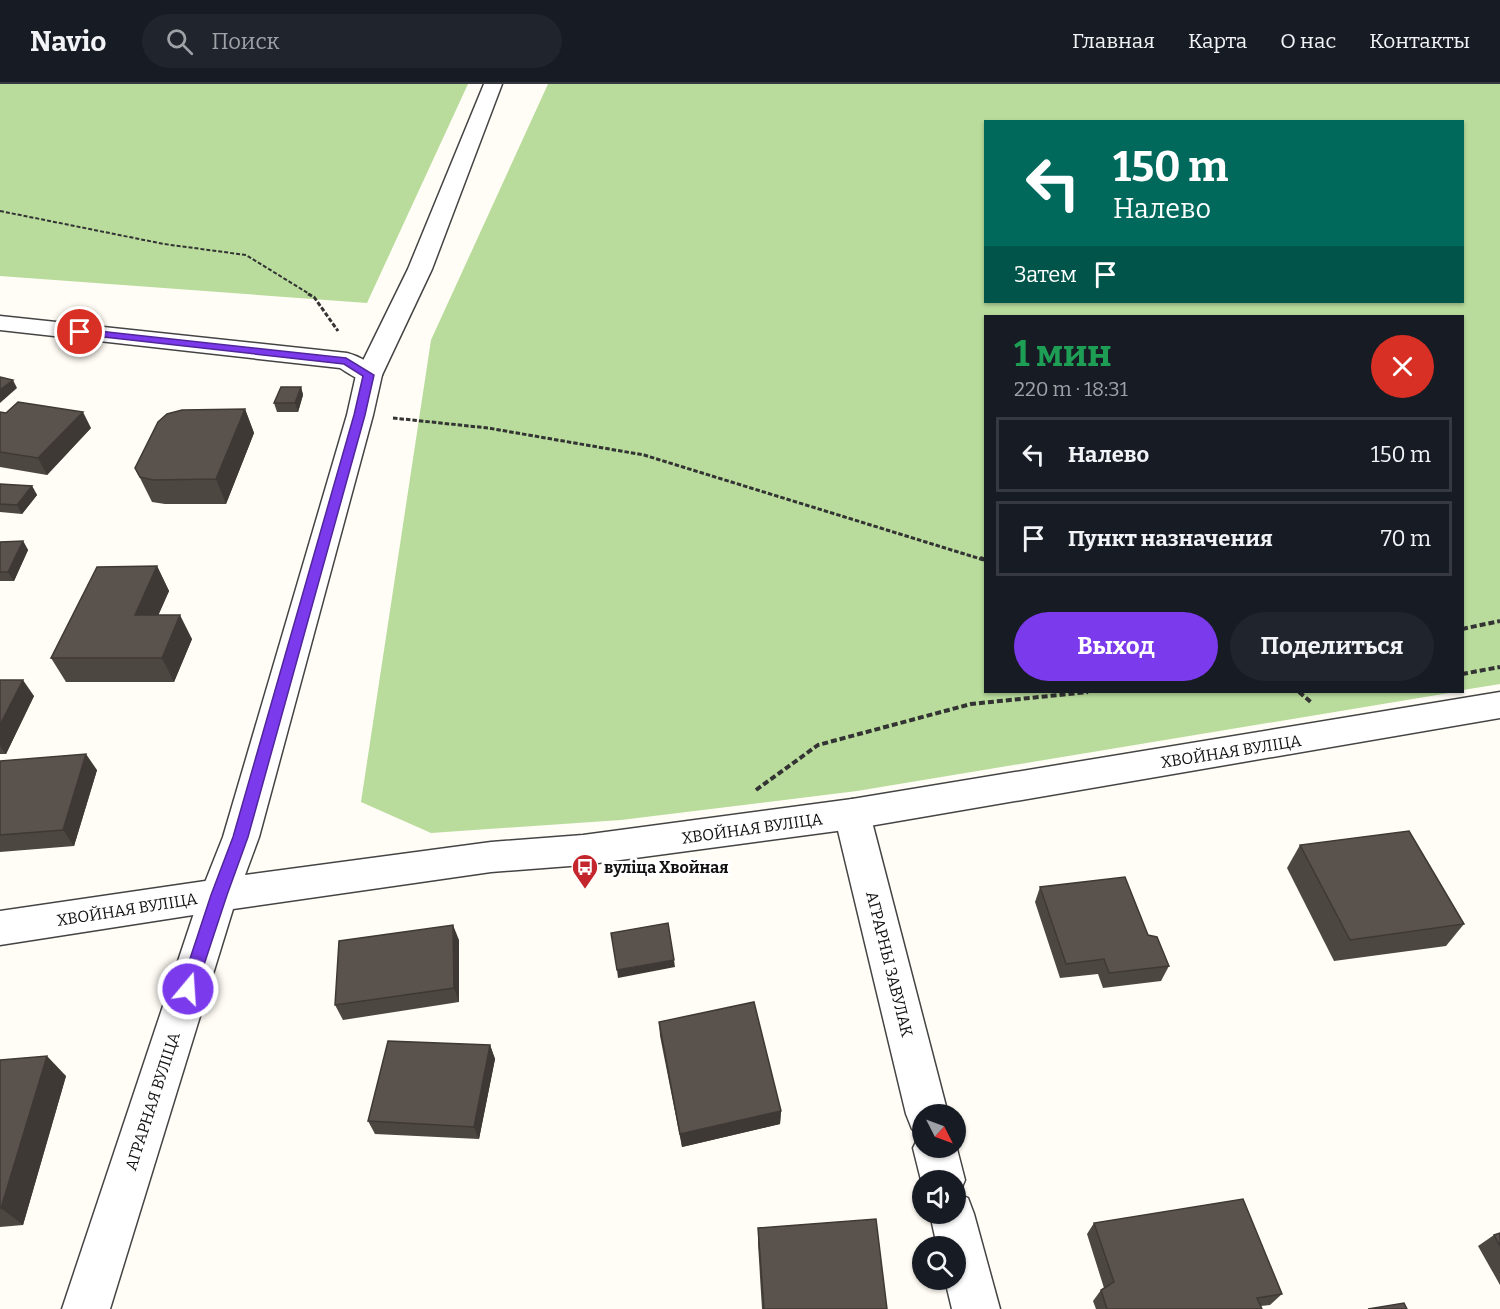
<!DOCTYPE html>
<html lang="ru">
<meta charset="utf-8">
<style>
body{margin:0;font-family:Bitter,serif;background:#20242c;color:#f1f3f6;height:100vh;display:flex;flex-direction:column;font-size:22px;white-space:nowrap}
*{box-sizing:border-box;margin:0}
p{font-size:20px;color:#9ea1a6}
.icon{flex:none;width:33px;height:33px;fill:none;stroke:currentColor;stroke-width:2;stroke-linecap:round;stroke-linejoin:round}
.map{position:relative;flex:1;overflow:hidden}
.side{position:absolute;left:984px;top:231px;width:480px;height:378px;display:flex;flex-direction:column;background:#171b24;border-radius:0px;box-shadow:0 2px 4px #0004}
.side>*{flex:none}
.guide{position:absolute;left:984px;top:36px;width:480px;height:183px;border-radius:0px;box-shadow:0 2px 4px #0004;background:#00695c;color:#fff;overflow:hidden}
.needle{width:39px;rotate:132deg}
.fabs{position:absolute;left:912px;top:1020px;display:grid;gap:12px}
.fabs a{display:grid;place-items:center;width:54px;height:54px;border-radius:50%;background:#171b24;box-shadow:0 2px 4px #0004;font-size:30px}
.pin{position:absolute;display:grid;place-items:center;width:51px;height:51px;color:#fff;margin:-26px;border:3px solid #fff;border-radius:50%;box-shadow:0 2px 6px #0007}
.me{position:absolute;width:66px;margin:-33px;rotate:18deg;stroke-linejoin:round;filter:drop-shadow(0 0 4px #0008)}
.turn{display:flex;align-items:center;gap:21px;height:126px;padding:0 30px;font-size:27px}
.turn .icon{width:78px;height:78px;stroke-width:2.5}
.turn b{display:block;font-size:42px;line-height:51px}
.then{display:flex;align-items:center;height:57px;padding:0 30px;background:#0003;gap:12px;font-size:22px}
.round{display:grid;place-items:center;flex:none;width:63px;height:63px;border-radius:32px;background:#20242c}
.head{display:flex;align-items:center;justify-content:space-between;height:102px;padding:0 30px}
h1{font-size:36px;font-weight:700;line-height:45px;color:#1e9e55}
.button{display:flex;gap:12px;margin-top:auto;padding:12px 30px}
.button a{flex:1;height:69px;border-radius:36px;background:#7c3aed;color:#fff;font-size:24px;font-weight:700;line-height:69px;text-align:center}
.button a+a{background:#20242c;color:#f1f3f6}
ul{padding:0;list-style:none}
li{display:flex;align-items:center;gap:18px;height:75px;margin:0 12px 9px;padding:0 18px;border:3px solid #363941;border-radius:0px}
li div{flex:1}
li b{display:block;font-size:22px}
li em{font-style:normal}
header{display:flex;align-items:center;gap:36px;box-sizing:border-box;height:84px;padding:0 30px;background:#171b24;border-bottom:2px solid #363941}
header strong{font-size:28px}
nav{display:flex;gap:33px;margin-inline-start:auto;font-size:21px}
.search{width:420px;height:54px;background:#20242c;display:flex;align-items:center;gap:15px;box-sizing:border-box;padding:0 21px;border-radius:33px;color:#9ea1a6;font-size:22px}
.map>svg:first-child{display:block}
</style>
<header>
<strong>Navio</strong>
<div class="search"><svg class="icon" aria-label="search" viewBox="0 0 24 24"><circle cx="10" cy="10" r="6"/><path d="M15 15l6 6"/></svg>Поиск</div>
<nav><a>Главная</a><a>Карта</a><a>О нас</a><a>Контакты</a></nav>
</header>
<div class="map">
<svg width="1500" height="1225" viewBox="0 0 1500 1225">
<rect width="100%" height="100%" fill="#fffdf5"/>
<g fill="#b9dc9c" fill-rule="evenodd">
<polygon points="0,0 468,0 367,219 0,192"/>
<path d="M 548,0 L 1500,0 L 1500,600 L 1463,606 L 1462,232 L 986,232 L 986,608 L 1455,608 L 857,707 L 621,736 L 431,749 L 361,718 L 431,256 ZM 986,38 L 1462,38 L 1462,218 L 986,218 Z"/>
</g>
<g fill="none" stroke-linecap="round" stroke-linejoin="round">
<g stroke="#444" stroke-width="3">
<g id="minor">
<path d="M 0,232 L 347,269 C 359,272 374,280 382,291 L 378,296 C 362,300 353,292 340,284 L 0,246 Z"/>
<polygon points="852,715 865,720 870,730 948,1030 922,1030 922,1064 956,1064 956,1061 965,1096 959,1110 968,1114 974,1130 1000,1225 952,1225 945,1196 956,1196 956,1162 937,1162 930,1130 956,1130 956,1096 922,1096 922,1100 913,1064 921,1048 912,1045 906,1030 834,730 839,720"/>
<polygon points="219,795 232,800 238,811 232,822 219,827 0,861 0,827"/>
</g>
</g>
<g stroke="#444" stroke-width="3">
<polygon id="tertiary" points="484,0 502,0 432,185 382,291 373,331 259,753 245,791 491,758 583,751 852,715 1500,608 1500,634 852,745 583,781 491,788 233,825 110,1225 62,1225 200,811 223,753 347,331 356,291 408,185"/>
</g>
<polyline stroke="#333" stroke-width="2" stroke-dasharray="4 2" stroke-linecap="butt" points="0,127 164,160 246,171 311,211"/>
<g stroke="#333" stroke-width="3" stroke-dasharray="4.5 2" stroke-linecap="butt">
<polyline points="308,210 314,213 338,247"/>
<polyline points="393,334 488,344 644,371 984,476"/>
</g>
<g stroke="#333" stroke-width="4" stroke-dasharray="6 3" stroke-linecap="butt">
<polyline points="980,474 986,476"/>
<polyline points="1462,545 1500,537"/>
<polyline points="1462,590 1500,583"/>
<polyline points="1299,608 1312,619"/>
<polyline points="756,706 818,661 971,620 1088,608"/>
</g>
<use href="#minor" fill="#fff" fill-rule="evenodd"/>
<use href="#tertiary" fill="#fff" fill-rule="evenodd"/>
</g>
<g fill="#4d4742">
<polygon points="301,303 303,311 298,328 277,328 274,319"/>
<polygon points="245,325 254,349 226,420 165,420 152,418 135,384"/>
<polygon points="0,328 91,344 47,391 0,383"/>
<polygon points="0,400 32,402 37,411 22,430 0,428"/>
<polygon points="23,457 28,466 14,497 0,497 0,458"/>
<polygon points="157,482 169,507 158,531 192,555 174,598 66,598 51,574"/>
<polygon points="0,596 34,612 6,670 0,670"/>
<polygon points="0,677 97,686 74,762 0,768"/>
<polygon points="1300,761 1464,840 1446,862 1334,877 1287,784"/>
<polygon points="1040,803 1148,851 1169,882 1161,897 1103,904 1098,890 1060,894 1035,818"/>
<polygon points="459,856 459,918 343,936 335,921"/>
<polygon points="659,938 781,1027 780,1040 682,1063 660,952"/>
<polygon points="490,961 495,975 479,1055 375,1050 368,1037"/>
<polygon points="0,976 66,992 23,1141 0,1143"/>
<polygon points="1094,1139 1282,1210 1270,1221 1261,1222 1262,1225 1096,1225 1093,1217 1101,1206 1104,1204 1087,1150"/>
<polygon points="758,1144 887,1225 762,1225 758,1160"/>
<polygon points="1500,1149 1500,1201 1478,1162 1494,1151"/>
</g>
<g fill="#3f3936">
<polygon points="13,296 17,304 0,319 0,306"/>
<polygon points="301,303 303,311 298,328 295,319"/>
<polygon points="245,325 254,349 226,420 216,395"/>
<polygon points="83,328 91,344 47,391 38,374"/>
<polygon points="32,402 37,411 22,430 17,421"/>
<polygon points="23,457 28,466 14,497 8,488"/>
<polygon points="157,482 169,507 148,555 135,531"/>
<polygon points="180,531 192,555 174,598 162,574"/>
<polygon points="23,596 34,612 6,670 0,662 0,641"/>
<polygon points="86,670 97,686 74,762 63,746"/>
<polygon points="453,841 459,856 459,918 454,904"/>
<polygon points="674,876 675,883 618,894 617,886"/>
<polygon points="490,961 495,975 479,1055 474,1043"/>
<polygon points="47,972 66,992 23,1141 1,1124"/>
<polygon points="781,1027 780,1040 682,1063 680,1050"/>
</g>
<g fill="#5a524d" stroke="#3f3936" stroke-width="1.5">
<polygon points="0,293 13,296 0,306"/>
<polygon points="281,303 301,303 295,319 274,319"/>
<polygon points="18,318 83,328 38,374 0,368 0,328 6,329"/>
<polygon points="245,325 216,395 153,396 140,393 135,384 158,338 167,330 182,326"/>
<polygon points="0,400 32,402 17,421 0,420"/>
<polygon points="23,457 8,488 0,488 0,458"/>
<polygon points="157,482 135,531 180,531 162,574 51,574 97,483"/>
<polygon points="0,596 23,596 0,641"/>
<polygon points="86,670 63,746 0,751 0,677"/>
<polygon points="1409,747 1464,840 1350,856 1300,761"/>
<polygon points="1125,793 1148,851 1157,853 1169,882 1109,889 1104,875 1066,880 1040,803"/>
<polygon points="668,839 674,876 617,886 611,849"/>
<polygon points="453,841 454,904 335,921 339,857"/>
<polygon points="754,918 781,1027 680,1050 659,938"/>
<polygon points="388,957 490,961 474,1043 368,1037"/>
<polygon points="47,972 1,1124 0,1124 0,976"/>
<polygon points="1243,1115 1282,1210 1257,1214 1262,1225 1107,1225 1101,1206 1114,1198 1094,1139"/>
<polygon points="876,1135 887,1225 764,1225 758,1144"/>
<polygon points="1500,1149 1500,1162 1494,1151"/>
<polygon points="1404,1219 1407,1225 1368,1225"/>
</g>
<polygon fill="#7c3aed" stroke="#51269a" stroke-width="1.5" points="80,245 346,274 374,291 365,331 248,753 227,811 196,905 194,911 188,913 182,911 180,905 211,811 233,753 354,331 363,292 344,280 77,250 75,248"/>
<defs>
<g id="bus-pin" transform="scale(1.35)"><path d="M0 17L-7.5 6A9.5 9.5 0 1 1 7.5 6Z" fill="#c4262e" stroke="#fff"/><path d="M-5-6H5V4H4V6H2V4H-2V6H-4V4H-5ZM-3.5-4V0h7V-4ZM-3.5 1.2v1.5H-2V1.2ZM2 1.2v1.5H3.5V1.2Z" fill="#fff"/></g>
</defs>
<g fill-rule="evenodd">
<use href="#bus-pin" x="585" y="783"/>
</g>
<g text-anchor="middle" stroke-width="6" stroke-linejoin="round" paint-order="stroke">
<g font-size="16" fill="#111" stroke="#fff">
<text transform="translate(1231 667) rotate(-9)" y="6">ХВОЙНАЯ ВУЛІЦА</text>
<text transform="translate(752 744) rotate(-8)" y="6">ХВОЙНАЯ ВУЛІЦА</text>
<text transform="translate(127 825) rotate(-9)" y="6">ХВОЙНАЯ ВУЛІЦА</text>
<text transform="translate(890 880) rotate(76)" y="6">АГРАРНЫ ЗАВУЛАК</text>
<text transform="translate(152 1017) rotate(-72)" y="6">АГРАРНАЯ ВУЛІЦА</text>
</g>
<g font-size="16" font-weight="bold" fill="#111" stroke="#fff" text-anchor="start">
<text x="604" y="789">вуліца Хвойная</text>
</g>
</g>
</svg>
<div class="fabs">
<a><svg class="needle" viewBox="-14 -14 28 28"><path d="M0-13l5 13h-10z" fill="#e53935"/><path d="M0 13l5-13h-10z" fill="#9ea1a6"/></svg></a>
<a><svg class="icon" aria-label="sound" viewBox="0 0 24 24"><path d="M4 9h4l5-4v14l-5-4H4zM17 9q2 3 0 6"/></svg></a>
<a><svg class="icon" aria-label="search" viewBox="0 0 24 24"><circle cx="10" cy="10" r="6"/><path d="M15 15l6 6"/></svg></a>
</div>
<div class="pin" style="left:80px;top:248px;background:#d93025"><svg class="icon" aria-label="arrive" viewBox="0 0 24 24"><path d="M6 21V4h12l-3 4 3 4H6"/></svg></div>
<svg class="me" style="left:188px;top:905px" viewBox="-20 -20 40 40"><circle r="17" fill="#7c3aed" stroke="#fff" stroke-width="3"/><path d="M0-11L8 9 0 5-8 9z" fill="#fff"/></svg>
<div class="guide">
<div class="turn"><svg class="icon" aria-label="left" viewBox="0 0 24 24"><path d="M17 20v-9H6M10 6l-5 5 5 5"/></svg><div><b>150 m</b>Налево</div></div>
<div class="then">Затем<svg class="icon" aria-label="arrive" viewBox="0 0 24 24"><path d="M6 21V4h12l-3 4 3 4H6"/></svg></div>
</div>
<section class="side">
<div class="head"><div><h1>1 мин</h1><p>220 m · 18:31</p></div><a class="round" style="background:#d93025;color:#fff"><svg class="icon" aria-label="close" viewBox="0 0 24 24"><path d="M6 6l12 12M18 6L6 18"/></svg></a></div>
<ul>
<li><svg class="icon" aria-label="left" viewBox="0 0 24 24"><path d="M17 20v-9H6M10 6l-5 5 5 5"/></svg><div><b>Налево</b></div><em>150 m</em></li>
<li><svg class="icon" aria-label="arrive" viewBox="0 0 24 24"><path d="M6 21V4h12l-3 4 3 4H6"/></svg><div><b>Пункт назначения</b></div><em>70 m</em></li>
</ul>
<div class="button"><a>Выход</a><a>Поделиться</a></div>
</section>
</div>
